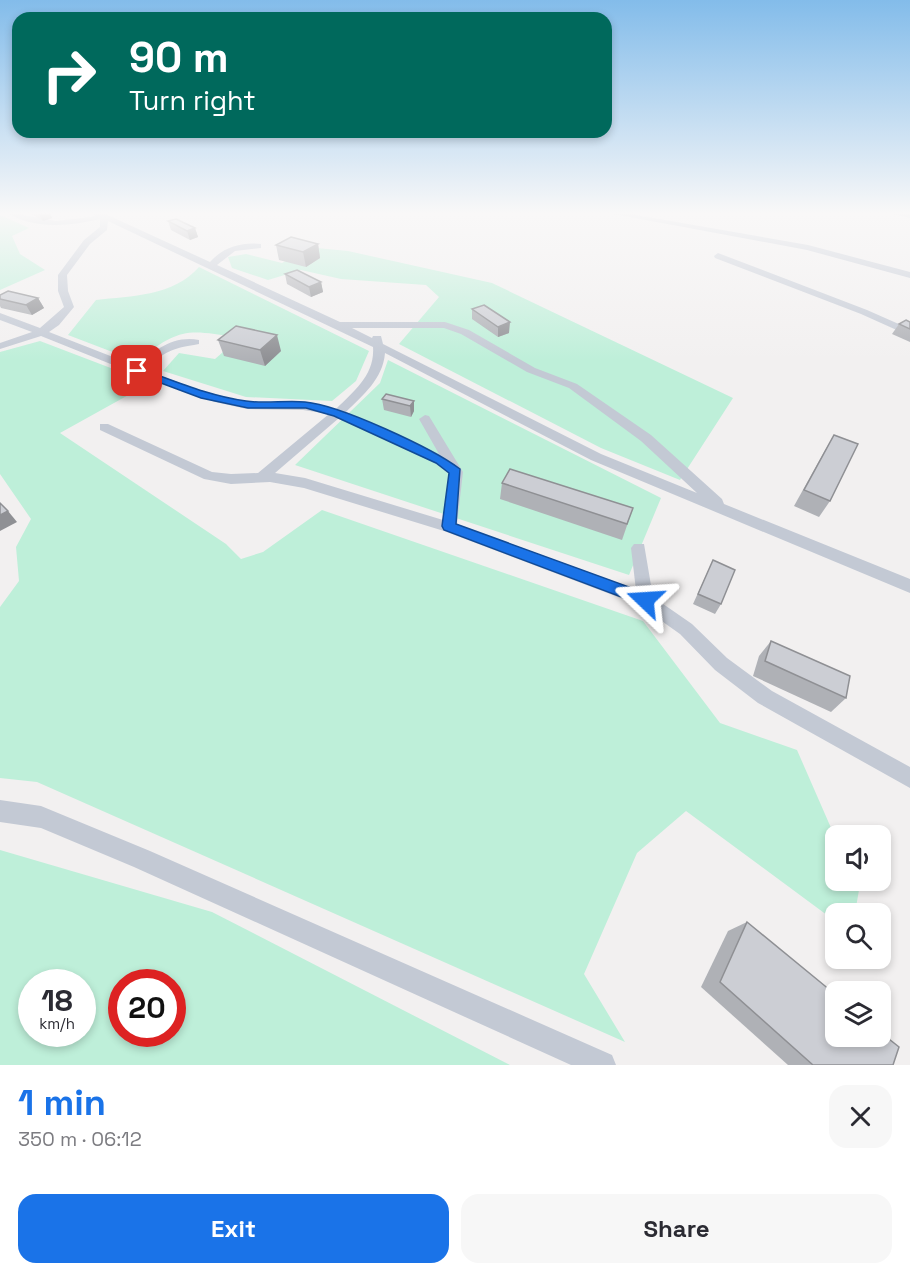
<!DOCTYPE html>
<meta charset="utf-8">
<style>
body{margin:0;font-family:"Space Grotesk",sans-serif;background:#f7f7f7;color:#2b2b33;height:100vh;display:flex;flex-direction:column;font-size:22px;white-space:nowrap}
*{box-sizing:border-box;margin:0}
p{font-size:20px;color:#7c7c81}
.icon{flex:none;width:33px;height:33px;fill:none;stroke:currentColor;stroke-width:2;stroke-linecap:round;stroke-linejoin:round}
.map{position:relative;height:1065px;overflow:hidden}
.drawer{display:flex;flex-direction:column;background:#fff;flex:1}
.drawer>*{flex:none}
.banner{position:absolute;left:12px;top:12px;width:600px;height:126px;border-radius:18px;box-shadow:0 3px 9px #0003;background:#00695c;color:#fff;overflow:hidden}
.tools{position:absolute;left:825px;top:825px;display:grid;gap:12px}
.tools a{display:grid;place-items:center;width:66px;height:66px;border-radius:12px;background:#fff;box-shadow:0 3px 9px #0003;font-size:30px}
.speed{position:absolute;left:18px;top:969px;display:flex;gap:12px;font-size:30px;font-weight:700;text-align:center}
.speed>*{display:grid;place-content:center;width:78px;height:78px;border-radius:50%;background:#fff;box-shadow:0 3px 9px #0003;line-height:1}
.speed small{font-size:15px;font-weight:400}
.speed .limit{border:9px solid #d22;background:#fff;color:#111}
.pin{position:absolute;display:grid;place-items:center;width:51px;height:51px;color:#fff;margin:-26px;border-radius:12px;box-shadow:0 3px 9px #0006}
.me{position:absolute;width:66px;margin:-33px;rotate:290deg;stroke-linejoin:round;filter:drop-shadow(0 0 4px #0008)}
.turn{display:flex;align-items:center;gap:21px;height:126px;padding:0 18px;font-size:27px}
.turn .icon{width:78px;height:78px;stroke-width:2.5}
.turn b{display:block;font-size:42px;line-height:51px}
.round{display:grid;place-items:center;flex:none;width:63px;height:63px;border-radius:18px;background:#f7f7f7}
.headline{display:flex;align-items:center;justify-content:space-between;height:102px;padding:0 18px}
h1{font-size:36px;font-weight:800;line-height:45px;color:#1a73e8}
.button{display:flex;gap:12px;margin-top:auto;padding:12px 18px}
.button a{flex:1;height:69px;border-radius:18px;background:#1a73e8;color:#fff;font-size:24px;font-weight:800;line-height:69px;text-align:center}
.button a+a{background:#f7f7f7;color:#2b2b33}
.map>svg:first-child{display:block}
</style>
<div class="map">
<svg width="910" height="1065" viewBox="0 0 910 1065">
<rect width="100%" height="100%" fill="#f2f0f0"/>
<g fill="#beefd9" fill-rule="evenodd">
<polygon points="0,215 29,228 12,236 20,254 45,270 0,290"/>
<polygon points="285,245 348,251 492,283 733,398 680,480 601,448 399,344 439,297 426,285 341,279 301,270 268,280 232,268 228,257 246,254 282,263 304,251"/>
<path d="M 199,267 L 369,351 L 356,381 L 332,401 L 246,397 L 163,371 L 179,353 L 215,359 L 239,338 C 185,329 181,328 136,361 L 68,335 L 96,300 C 131,296 174,296 199,267 Z"/>
<polygon points="40,341 150,383 60,433 226,544 241,559 263,552 322,510 643,621 720,723 797,750 835,837 836,880 855,881 859,890 855,913 836,914 835,921 686,811 637,853 584,974 625,1042 37,782 0,778 0,607 19,581 16,547 31,519 0,474 0,352"/>
<polygon points="388,360 661,498 629,575 295,465 380,383"/>
<path d="M 0,850 L 212,912 L 510,1065 L 0,1065 ZM 32,982 L 82,982 L 82,1034 L 32,1034 ZM 122,982 L 172,982 L 172,1034 L 122,1034 Z"/>
</g>
<g fill="none" stroke-linecap="round" stroke-linejoin="round">
<g fill="#c3c9d4" fill-rule="evenodd">
<path d="M 6,212 L 56,221 L 91,217 L 96,215 L 91,212 L 101,212 L 210,262 C 223,247 242,242 261,244 L 261,248 L 235,251 L 217,265 L 340,322 L 445,322 L 469,330 L 535,368 L 577,384 L 651,435 L 722,499 L 724,504 L 910,579 L 910,593 L 591,460 L 385,353 C 383,379 363,395 346,412 L 439,454 L 419,419 L 425,415 L 429,416 L 463,472 L 457,524 L 636,590 L 631,548 L 634,544 L 644,544 L 653,597 L 692,624 L 727,658 L 772,691 L 910,767 L 910,788 L 758,703 L 715,670 L 680,634 L 639,605 L 444,531 L 304,488 L 270,482 L 231,484 L 204,479 L 100,430 L 100,424 L 108,424 L 212,472 L 231,474 L 258,473 L 329,414 L 303,410 L 247,409 L 215,402 L 133,373 L 41,336 L 0,349 L 0,343 L 32,332 L 0,320 L 0,313 L 40,328 L 64,307 L 58,291 L 58,275 L 84,240 L 100,227 L 100,219 C 70,226 33,230 6,212 ZM 108,221 L 373,347 C 375,375 354,391 336,409 C 306,401 277,405 247,401 C 212,397 178,382 145,370 C 167,350 170,349 199,344 L 199,340 C 173,335 154,351 136,366 L 49,332 L 59,325 L 74,307 L 68,291 L 67,275 L 90,244 L 107,230 ZM 352,328 L 444,328 L 461,334 L 527,372 L 569,388 L 641,441 L 697,493 L 601,454 L 383,344 L 381,336 L 373,336 L 372,338 ZM 339,418 L 435,463 L 449,474 L 443,520 L 305,478 L 275,473 Z"/>
<polygon points="287,212 312,212 308,214"/>
<polygon points="603,212 619,212 808,245 910,272 910,278 807,250"/>
<polygon points="884,212 910,214 910,218"/>
<polygon points="718,253 867,310 910,329 910,336 861,314 715,258 714,256"/>
<polygon points="0,800 41,806 150,851 612,1055 616,1065 571,1065 134,867 41,828 0,822"/>
</g>
</g>
<g fill="#afb1b6">
<polygon points="29,212 49,212 52,218 43,221"/>
<polygon points="168,221 195,228 198,237 190,240 171,230"/>
<polygon points="318,244 320,258 306,267 279,260 276,245"/>
<polygon points="285,274 321,282 323,292 311,297 287,284"/>
<polygon points="0,295 38,298 44,308 32,315 1,308 0,306"/>
<polygon points="472,309 509,333 498,337 472,319"/>
<polygon points="910,322 910,342 892,334 899,324"/>
<polygon points="218,340 281,351 265,366 224,356"/>
<polygon points="382,399 414,401 414,411 411,417 384,410"/>
<polygon points="834,435 830,501 819,517 794,506 824,452"/>
<polygon points="502,483 633,508 622,540 500,499"/>
<polygon points="713,560 721,604 715,614 693,604"/>
<polygon points="771,641 846,698 831,712 753,676 759,656"/>
<polygon points="747,922 893,1065 788,1065 701,987 728,931"/>
</g>
<g fill="#8f9094">
<polygon points="38,212 49,212 52,218 43,221"/>
<polygon points="195,228 198,237 190,240 187,231"/>
<polygon points="318,244 320,258 306,267 303,252"/>
<polygon points="321,282 323,292 311,297 309,287"/>
<polygon points="38,298 44,308 32,315 26,305"/>
<polygon points="510,322 509,333 498,337 498,327"/>
<polygon points="277,335 281,351 265,366 260,350"/>
<polygon points="414,401 414,411 411,417 410,406"/>
<polygon points="8,511 17,522 0,531 0,515"/>
</g>
<g fill="#ccced4" stroke="#8f9094" stroke-width="1.5">
<polygon points="176,219 195,228 187,231 168,221"/>
<polygon points="291,237 318,244 303,252 276,245"/>
<polygon points="297,270 321,282 309,287 285,274"/>
<polygon points="8,291 38,298 26,305 0,299 0,295"/>
<polygon points="484,305 510,322 498,327 472,309"/>
<polygon points="906,320 910,322 910,329 899,324"/>
<polygon points="236,326 277,335 260,350 218,340"/>
<polygon points="386,394 414,401 410,406 382,399"/>
<polygon points="834,435 858,444 830,501 804,490"/>
<polygon points="510,469 633,508 627,524 502,483"/>
<polygon points="0,503 8,511 0,515"/>
<polygon points="713,560 735,570 721,604 698,594"/>
<polygon points="771,641 850,676 846,698 765,661"/>
<polygon points="747,922 836,995 836,1036 880,1036 880,1032 899,1047 893,1065 813,1065 720,982"/>
</g>
<linearGradient id="sky" x2="0" y2="1"><stop stop-color="#83bcea"/><stop offset="0.59" stop-color="#f9f8f8"/><stop offset="1" stop-color="#f9f8f8" stop-opacity="0"/></linearGradient>
<rect width="910" height="361" fill="url(#sky)"/>
<path fill="#1a73e8" stroke="#114b97" stroke-width="1.5" d="M 134,369 L 141,369 C 175,381 209,396 246,401 C 265,404 286,400 305,402 C 340,405 432,448 460,469 L 456,524 L 651,595 L 653,600 L 645,606 L 444,530 L 442,526 L 449,473 L 436,463 L 334,416 L 306,408 L 248,408 L 201,398 L 134,373 Z"/>
</svg>
<div class="tools">
<a><svg class="icon" aria-label="sound" viewBox="0 0 24 24"><path d="M4 9h4l5-4v14l-5-4H4zM17 9q2 3 0 6"/></svg></a>
<a><svg class="icon" aria-label="search" viewBox="0 0 24 24"><circle cx="10" cy="10" r="6"/><path d="M15 15l6 6"/></svg></a>
<a><svg class="icon" aria-label="layers" viewBox="0 0 24 24"><path d="M12 4l9 5-9 5-9-5zM3 14l9 5 9-5"/></svg></a>
</div>
<div class="speed"><div>18<small>km/h</small></div><div class="limit">20</div></div>
<div class="pin" style="left:137px;top:371px;background:#d93025"><svg class="icon" aria-label="arrive" viewBox="0 0 24 24"><path d="M6 21V4h12l-3 4 3 4H6"/></svg></div>
<svg class="me" style="left:645px;top:600px" viewBox="-20 -20 40 40"><path d="M0-17L14 15 0 8-14 15z" fill="#1a73e8" stroke="#fff" stroke-width="4"/></svg>
<div class="banner">
<div class="turn"><svg class="icon" aria-label="right" viewBox="0 0 24 24"><path d="M7 20v-9h11M14 6l5 5-5 5"/></svg><div><b>90 m</b>Turn right</div></div>
</div>
</div>
<section class="drawer">
<div class="headline"><div><h1>1 min</h1><p>350 m · 06:12</p></div><a class="round"><svg class="icon" aria-label="close" viewBox="0 0 24 24"><path d="M6 6l12 12M18 6L6 18"/></svg></a></div>
<div class="button"><a>Exit</a><a>Share</a></div>
</section>
